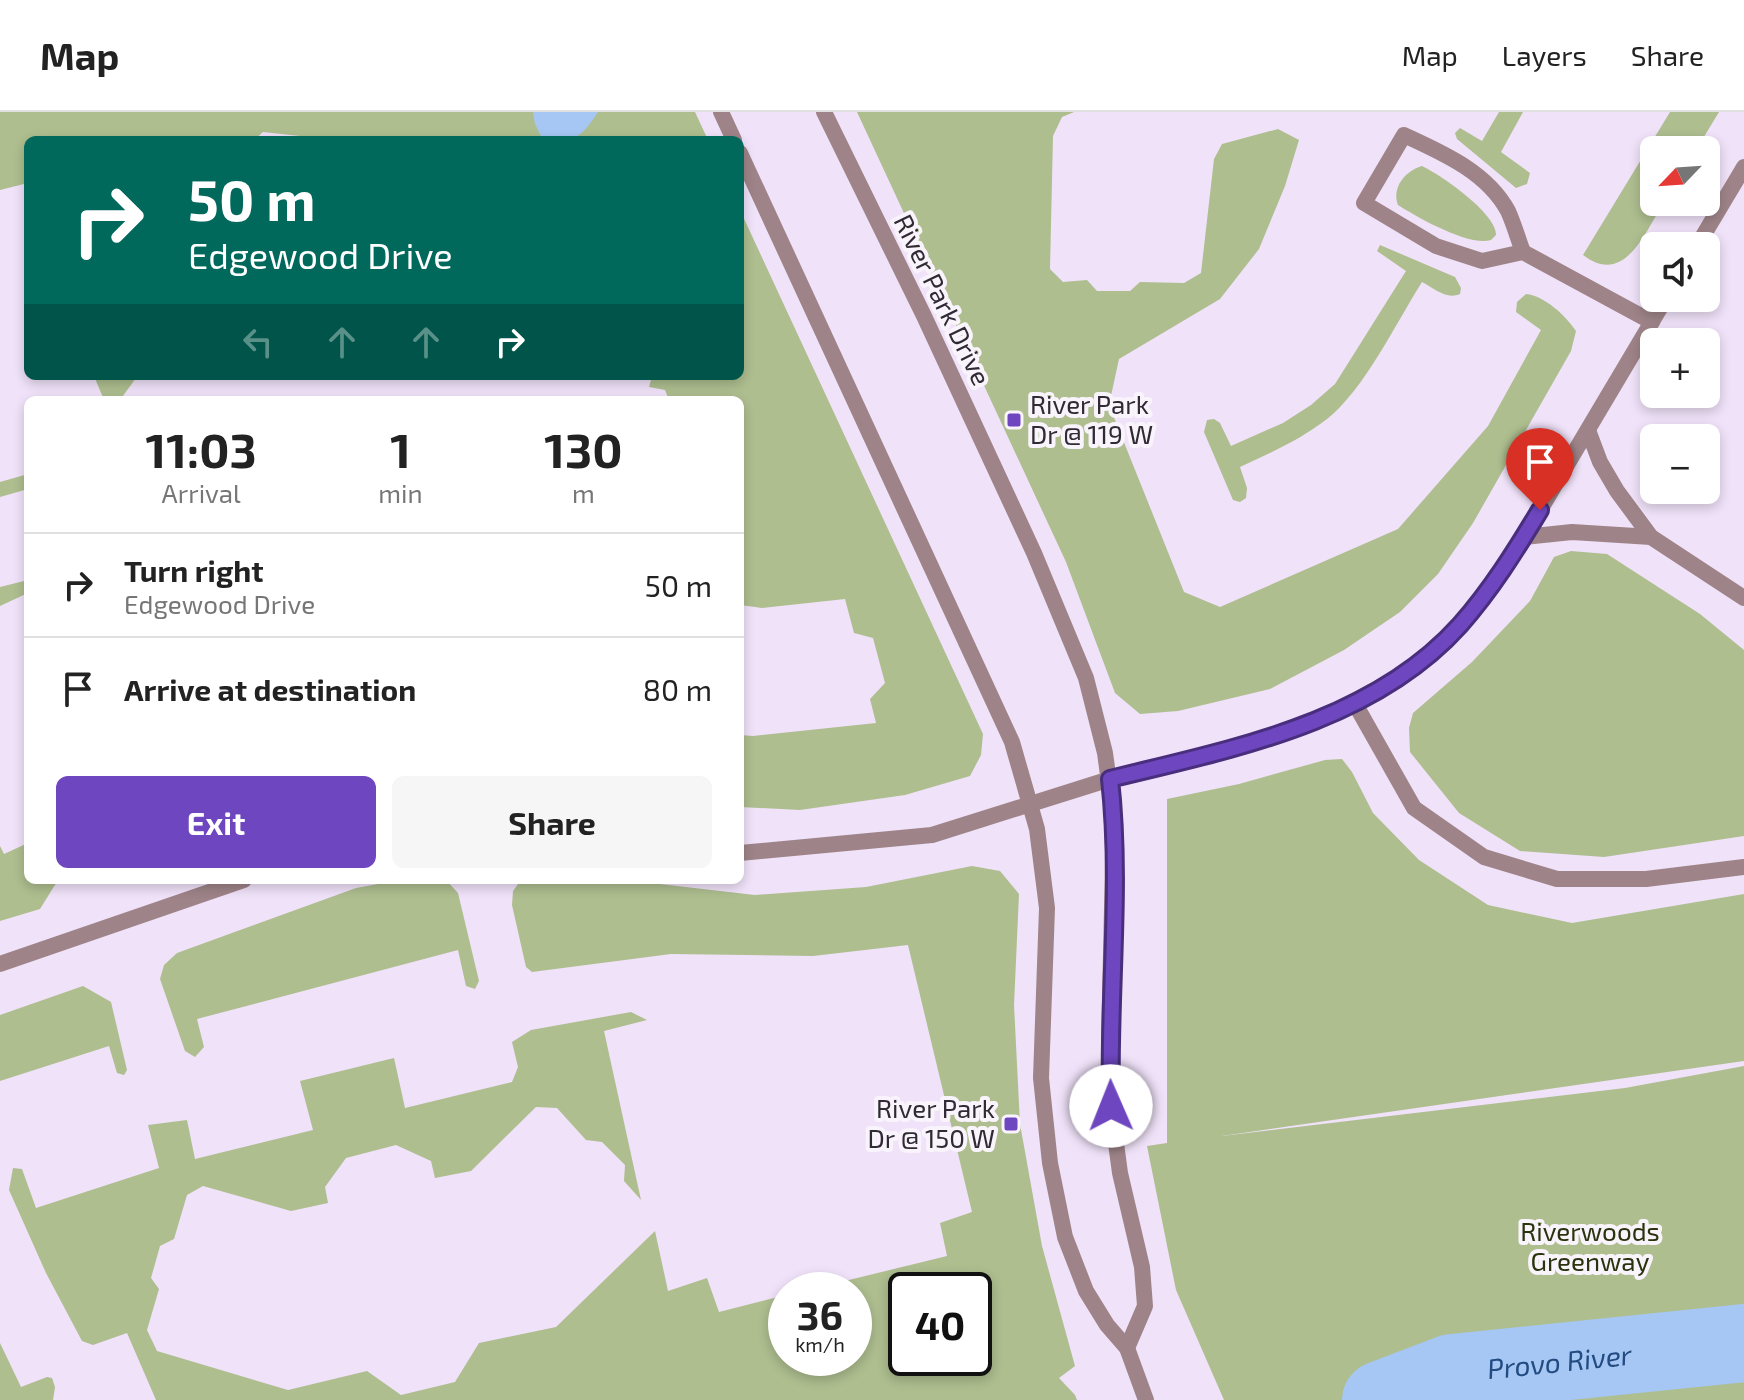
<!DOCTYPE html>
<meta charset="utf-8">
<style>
body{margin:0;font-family:"Exo 2",sans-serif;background:#f6f6f6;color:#222;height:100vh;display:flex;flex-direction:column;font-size:30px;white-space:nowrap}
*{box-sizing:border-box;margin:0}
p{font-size:26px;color:#767676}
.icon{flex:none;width:44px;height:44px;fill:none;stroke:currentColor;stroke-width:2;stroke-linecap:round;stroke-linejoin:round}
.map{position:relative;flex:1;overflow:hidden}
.details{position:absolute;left:24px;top:284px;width:720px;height:488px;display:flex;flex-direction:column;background:#fff;border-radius:12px;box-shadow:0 4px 12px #0003}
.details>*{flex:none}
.banner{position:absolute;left:24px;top:24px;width:720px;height:244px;border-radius:12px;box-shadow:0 4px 12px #0003;background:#00695c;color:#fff;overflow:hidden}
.needle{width:52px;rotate:245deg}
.buttons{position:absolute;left:1640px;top:24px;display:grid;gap:16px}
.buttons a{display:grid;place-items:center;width:80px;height:80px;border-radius:12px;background:#fff;box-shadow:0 4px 12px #0003;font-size:40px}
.speed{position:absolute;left:768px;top:1160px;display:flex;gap:16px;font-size:40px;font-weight:700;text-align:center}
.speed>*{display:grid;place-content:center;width:104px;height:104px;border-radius:50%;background:#fff;box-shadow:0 4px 12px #0003;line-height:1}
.speed small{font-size:20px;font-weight:400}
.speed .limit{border:4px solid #111;border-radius:12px;background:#fff;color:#111}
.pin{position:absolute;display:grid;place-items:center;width:68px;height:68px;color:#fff;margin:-82px -34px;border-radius:50% 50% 50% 0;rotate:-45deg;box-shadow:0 0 8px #0007}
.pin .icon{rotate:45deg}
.me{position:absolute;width:88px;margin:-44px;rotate:359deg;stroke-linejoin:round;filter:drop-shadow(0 0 6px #0008)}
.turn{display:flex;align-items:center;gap:28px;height:168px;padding:0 32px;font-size:36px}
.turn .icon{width:104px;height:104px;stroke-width:2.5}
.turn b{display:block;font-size:56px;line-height:68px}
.lanes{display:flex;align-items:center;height:76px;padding:0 32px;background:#0003;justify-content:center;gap:40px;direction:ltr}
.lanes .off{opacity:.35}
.eta{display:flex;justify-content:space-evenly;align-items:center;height:136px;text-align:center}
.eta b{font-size:48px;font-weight:700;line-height:56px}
.primary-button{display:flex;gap:16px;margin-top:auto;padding:16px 32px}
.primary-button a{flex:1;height:92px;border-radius:12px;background:#6e47c0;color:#fff;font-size:32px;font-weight:700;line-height:92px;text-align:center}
.primary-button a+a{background:#f6f6f6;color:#222}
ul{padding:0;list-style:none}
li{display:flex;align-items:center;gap:24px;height:104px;padding:0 32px;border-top:2px solid #e0e0e0}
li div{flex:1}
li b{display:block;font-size:30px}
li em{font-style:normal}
header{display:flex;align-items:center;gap:48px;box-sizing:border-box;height:112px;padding:0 40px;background:#fff;border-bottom:2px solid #e0e0e0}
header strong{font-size:38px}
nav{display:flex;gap:44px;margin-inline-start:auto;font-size:28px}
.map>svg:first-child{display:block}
</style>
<header>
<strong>Map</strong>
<nav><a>Map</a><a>Layers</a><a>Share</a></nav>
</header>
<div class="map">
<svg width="1744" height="1288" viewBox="0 0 1744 1288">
<rect width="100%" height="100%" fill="#f0e2f9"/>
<g fill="#aebe8f" fill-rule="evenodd">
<polygon points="0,0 695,0 708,28 337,28 263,20 254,28 28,28 28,71 0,78"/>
<path d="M 857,0 L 1074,0 L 1062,5 L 1053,24 L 1050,157 L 1063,170 L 1087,168 L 1097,179 L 1130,179 L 1140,170 L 1184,171 L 1201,161 L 1214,47 L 1222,32 L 1278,17 L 1299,28 L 1285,74 L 1259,137 L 1220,187 L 1119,247 L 1109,293 L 1184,480 L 1220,495 L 1398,417 L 1488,314 L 1541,218 L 1516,200 L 1517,190 L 1526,182 C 1545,184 1566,204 1576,219 L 1571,239 L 1473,411 L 1438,462 L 1400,500 L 1344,538 L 1270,577 L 1178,599 L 1140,602 L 1115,581 L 1066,450 Z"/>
<polygon points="1499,0 1523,0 1501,40 1530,61 1527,72 1516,76 1457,27 1455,21 1460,16 1482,29"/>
<path d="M 1670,0 L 1719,0 L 1696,38 L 1654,38 L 1654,90 L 1664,90 C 1645,120 1625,175 1583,143 Z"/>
<path d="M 1422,54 C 1441,63 1496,101 1496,123 L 1491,128 C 1469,135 1417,105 1398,93 C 1391,76 1406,58 1422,54 Z"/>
<polygon points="740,98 983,622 981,643 970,664 905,683 800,698 740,695 740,623 753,624 876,611 870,587 885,571 873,526 854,521 845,487 762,496 740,493 740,288 669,288 665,278 649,275 652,264 740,264"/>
<path d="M 1380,133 L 1455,165 L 1461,176 L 1460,182 C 1446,188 1434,176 1422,170 C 1396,211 1364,278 1327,307 C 1300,328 1270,341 1240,355 L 1247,376 L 1246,386 L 1240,390 L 1233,388 L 1204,320 L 1207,308 L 1214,307 L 1220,311 L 1231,334 L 1283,311 L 1311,293 L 1335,272 L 1406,159 L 1377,139 Z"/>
<polygon points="94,264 136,264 136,266 120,288 104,288"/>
<polygon points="28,362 28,377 0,385 0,370"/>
<polygon points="1571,439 1607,442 1700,502 1744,538 1744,724 1604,745 1520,739 1459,701 1410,640 1409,616 1413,601 1472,550 1530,489 1554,445"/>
<polygon points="28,468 28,481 0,494 0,475"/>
<polygon points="1342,647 1352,660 1373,701 1419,748 1488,793 1572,811 1744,782 1744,949 1222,1024 1625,976 1744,954 1744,1288 1224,1288 1176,1178 1147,1034 1167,1031 1167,687 1239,672 1325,648"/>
<polygon points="28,731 28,768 58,768 40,797 0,809 0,734 4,742"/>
<path d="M 972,754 L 1000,759 L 1019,782 L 1014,893 L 1020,1012 L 1042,1134 L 1075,1254 L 1059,1266 L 1075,1283 L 1077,1288 L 156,1288 L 127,1221 L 93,1233 L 82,1229 L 46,1161 L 9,1078 L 13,1056 L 22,1057 L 36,1096 L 159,1056 L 148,1013 L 187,1008 L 195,1047 L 313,1018 L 300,969 L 394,946 L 405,996 L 512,970 L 518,955 L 512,930 L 531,918 L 631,900 L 647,908 L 604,919 L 641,1088 L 624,1069 L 625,1053 L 602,1030 L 586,1028 L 557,996 L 536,995 L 471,1059 L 435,1066 L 431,1049 L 396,1033 L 346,1046 L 325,1075 L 328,1091 L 291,1099 L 203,1074 L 187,1083 L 174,1127 L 160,1134 L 151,1166 L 159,1177 L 147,1218 L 157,1239 L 288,1278 L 367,1259 L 401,1283 L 455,1270 L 479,1231 L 556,1215 L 655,1119 L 668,1179 L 707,1166 L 719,1200 L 786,1183 L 786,1246 L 854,1246 L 854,1178 L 808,1178 L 947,1144 L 940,1111 L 972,1100 L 908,833 L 813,844 L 671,842 L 532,860 L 526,855 L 512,793 L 513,779 L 521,768 L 625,768 L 755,783 L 866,775 ZM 974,1178 L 974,1246 L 906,1246 L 906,1178 Z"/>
<polygon points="400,768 446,768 458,781 479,869 475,877 466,874 458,838 197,907 204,935 195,945 185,939 160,867 164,853 177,841 356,776"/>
<polygon points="83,874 111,890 127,958 124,963 117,961 109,934 0,969 0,903"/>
<polygon points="0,1231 21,1275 47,1265 52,1266 55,1275 53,1288 0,1288"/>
</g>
<path fill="#a6c7f4" d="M 533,0 L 598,0 C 579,28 577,28 543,28 L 535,12 Z"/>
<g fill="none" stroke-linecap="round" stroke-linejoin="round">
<path stroke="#a6c7f4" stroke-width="78" id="s1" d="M 1381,1288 L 1452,1261 L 1744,1231"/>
<path stroke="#9e8488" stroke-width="16" d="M 1523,140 C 1518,127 1514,112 1508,99 C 1487,60 1443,41 1404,23 L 1364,91 L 1436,134 L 1482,149 L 1523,140 L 1652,210"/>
<g stroke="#9e8488" stroke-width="16">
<polyline points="1697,134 1744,55"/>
<polyline points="1588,318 1600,350 1617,379 1651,425 1744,486"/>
<polyline points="1524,425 1572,420 1651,425"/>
<polyline points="1354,590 1414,696 1484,745 1557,767 1646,767 1744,755"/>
<polyline points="740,741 932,723 1110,667 1267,627 1311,612 1391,569 1425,545 1458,515 1484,484 1524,425 1666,186"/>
<polyline points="0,852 244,768"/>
</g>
<g stroke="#9e8488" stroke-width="16">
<polyline points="721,0 734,28"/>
<polyline points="824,0 924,204 1034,441 1086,566 1105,641 1114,707 1109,932 1111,994 1120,1061 1142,1155 1145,1194 1127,1236"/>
<polyline points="740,41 1012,630 1037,717 1047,796 1041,966 1050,1051 1065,1125 1086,1179 1107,1213 1127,1236 1146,1288"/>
</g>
</g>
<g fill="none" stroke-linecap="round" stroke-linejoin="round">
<g stroke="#482e7d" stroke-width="20">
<path id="route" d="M 1111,994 C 1108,885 1122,775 1110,667 C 1231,637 1372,611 1460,513 C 1491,478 1516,438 1540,398"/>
</g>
<use href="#route" stroke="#6e47c0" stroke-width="14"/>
</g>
<g fill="#6e47c0" stroke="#f9f3fc" stroke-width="3">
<rect x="1006" y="300" width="16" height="16" rx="4"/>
<rect x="1003" y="1004" width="16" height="16" rx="4"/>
</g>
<g text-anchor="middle" stroke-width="8" stroke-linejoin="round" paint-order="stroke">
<g font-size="26" fill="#2f2a33" stroke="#f9f3fc">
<text transform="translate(942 188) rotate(64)" y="9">River Park Drive</text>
</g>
<g font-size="26" fill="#2f2a33" stroke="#f9f3fc" text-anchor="start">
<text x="1030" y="302">River Park<tspan x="1030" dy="30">Dr @ 119 W</tspan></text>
<text x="995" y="1006" text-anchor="end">River Park<tspan x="995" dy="30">Dr @ 150 W</tspan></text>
</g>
<g font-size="26" fill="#29330c" stroke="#f9f3fc">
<text x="1590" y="1129">Riverwoods<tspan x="1590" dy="30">Greenway</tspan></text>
</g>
<g font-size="28" font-style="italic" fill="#214b81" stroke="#f9f3fc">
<text dy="10" stroke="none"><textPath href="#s1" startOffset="184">Provo River</textPath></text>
</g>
</g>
</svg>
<div class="buttons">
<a><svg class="needle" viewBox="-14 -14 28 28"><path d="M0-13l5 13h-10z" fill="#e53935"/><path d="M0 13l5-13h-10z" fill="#767676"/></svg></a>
<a><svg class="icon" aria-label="sound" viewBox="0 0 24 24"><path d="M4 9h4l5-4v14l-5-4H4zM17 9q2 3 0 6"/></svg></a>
<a>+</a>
<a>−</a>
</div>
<div class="speed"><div>36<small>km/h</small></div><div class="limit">40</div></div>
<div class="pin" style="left:1540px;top:398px;background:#d93025"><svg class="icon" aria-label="arrive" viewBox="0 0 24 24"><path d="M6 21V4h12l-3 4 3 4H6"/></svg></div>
<svg class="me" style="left:1111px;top:994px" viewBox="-20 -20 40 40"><circle r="19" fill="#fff"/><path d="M0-13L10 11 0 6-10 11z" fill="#6e47c0"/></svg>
<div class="banner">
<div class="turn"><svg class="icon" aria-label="right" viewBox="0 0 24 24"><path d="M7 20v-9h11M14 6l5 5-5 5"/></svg><div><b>50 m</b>Edgewood Drive</div></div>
<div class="lanes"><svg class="icon off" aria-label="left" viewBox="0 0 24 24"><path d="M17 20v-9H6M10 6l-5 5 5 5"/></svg><svg class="icon off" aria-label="ahead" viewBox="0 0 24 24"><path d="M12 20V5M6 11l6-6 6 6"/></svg><svg class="icon off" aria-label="ahead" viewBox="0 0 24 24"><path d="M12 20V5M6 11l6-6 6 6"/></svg><svg class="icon" aria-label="right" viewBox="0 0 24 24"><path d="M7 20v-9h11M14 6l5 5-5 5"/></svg></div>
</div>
<section class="details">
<div class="eta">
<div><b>11:03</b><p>Arrival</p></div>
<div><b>1</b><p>min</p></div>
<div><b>130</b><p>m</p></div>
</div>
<ul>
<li><svg class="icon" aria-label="right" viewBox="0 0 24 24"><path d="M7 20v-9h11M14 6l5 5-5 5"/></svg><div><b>Turn right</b><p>Edgewood Drive</p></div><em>50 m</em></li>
<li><svg class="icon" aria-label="arrive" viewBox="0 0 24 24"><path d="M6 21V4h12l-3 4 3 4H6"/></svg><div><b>Arrive at destination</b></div><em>80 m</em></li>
</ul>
<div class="primary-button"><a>Exit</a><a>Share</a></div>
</section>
</div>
